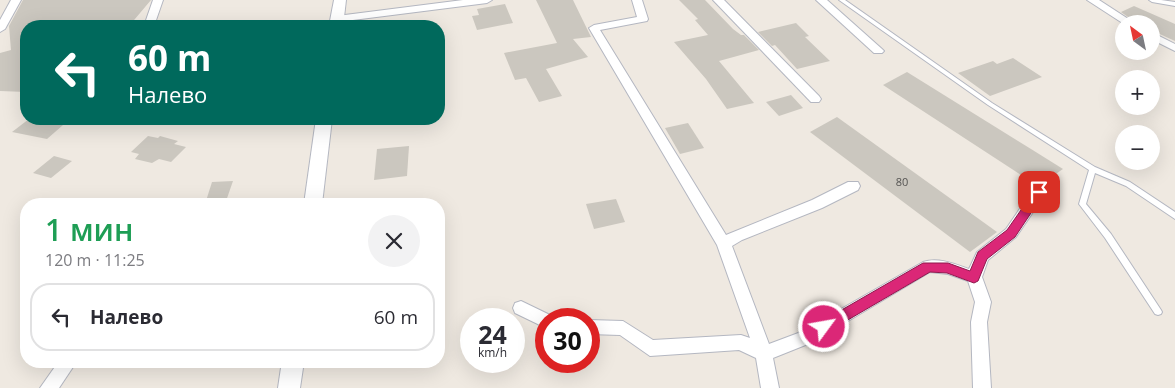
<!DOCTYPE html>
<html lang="ru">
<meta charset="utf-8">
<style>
body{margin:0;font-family:"Open Sans",sans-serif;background:#f2f2f3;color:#2b2b33;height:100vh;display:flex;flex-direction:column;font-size:19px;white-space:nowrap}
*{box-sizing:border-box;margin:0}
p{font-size:16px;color:#7c7c81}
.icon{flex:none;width:28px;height:28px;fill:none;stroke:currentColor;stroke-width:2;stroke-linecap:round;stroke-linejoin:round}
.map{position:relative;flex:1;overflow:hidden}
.panel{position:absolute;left:20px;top:198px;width:425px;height:170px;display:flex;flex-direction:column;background:#fff;border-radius:20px;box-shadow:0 5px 20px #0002}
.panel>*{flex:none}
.banner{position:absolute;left:20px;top:20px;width:425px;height:105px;border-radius:20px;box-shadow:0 5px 20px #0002;background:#00695c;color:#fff;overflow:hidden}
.needle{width:32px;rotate:327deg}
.controls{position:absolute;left:1115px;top:15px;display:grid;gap:10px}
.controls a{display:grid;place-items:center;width:45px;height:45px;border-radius:50%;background:#fff;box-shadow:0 5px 20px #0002;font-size:25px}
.speed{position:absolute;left:460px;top:308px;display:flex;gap:10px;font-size:25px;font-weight:700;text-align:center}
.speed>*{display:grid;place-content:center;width:65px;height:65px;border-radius:50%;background:#fff;box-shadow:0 5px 20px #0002;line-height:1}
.speed small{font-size:12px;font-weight:400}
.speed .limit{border:8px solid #d22;background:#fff;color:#111}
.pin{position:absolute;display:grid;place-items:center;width:42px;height:42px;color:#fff;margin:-21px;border-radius:10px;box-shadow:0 2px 8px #0006}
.me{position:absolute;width:55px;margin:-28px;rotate:58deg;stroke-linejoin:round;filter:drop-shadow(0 0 4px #0008)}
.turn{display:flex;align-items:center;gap:18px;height:105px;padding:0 25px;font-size:22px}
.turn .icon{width:65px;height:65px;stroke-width:2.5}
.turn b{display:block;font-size:35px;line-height:42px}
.round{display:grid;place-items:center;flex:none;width:52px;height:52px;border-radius:26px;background:#f2f2f3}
.summary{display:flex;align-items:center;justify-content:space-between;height:85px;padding:0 25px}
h1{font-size:30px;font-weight:600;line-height:38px;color:#1e9e55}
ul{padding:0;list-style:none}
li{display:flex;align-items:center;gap:15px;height:68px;margin:0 10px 8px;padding:0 15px;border:2px solid #e1e1e2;border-radius:20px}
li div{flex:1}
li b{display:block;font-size:19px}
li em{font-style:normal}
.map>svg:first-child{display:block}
</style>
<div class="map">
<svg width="1175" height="388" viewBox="0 0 1175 388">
<rect width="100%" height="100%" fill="#efe9e1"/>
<g fill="#cbc7bf">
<polygon points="23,0 151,0 129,26 26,26 26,92 0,91 0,53 11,50 9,26"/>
<polygon points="536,0 573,0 591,37 573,39 588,57 546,69 562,96 539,102 526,78 515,80 504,53 557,43"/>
<polygon points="679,0 705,0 733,29 741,35 744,35 759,50 719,61 754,103 727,109 706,79 674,42 708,35 695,20 698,19"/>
<polygon points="505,4 513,23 477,30 472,16 479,15 477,9"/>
<polygon points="1134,6 1175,24 1175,41 1151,30 1151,24 1138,24 1121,12"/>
<polygon points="796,23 809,36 805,37 830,61 797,69 775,45 772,46 758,32"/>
<polygon points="1013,58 1042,77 990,96 958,73 993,61 997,64"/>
<polygon points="907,72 1031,149 1063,169 1038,186 883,85"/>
<polygon points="791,95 803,108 779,116 766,102"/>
<polygon points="837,117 997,232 970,252 810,132"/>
<polygon points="29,119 30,119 63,125 47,139 12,132"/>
<polygon points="688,123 704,148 680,154 665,128"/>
<polygon points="148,136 158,138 160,136 178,141 174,144 186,147 171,162 159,159 152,163 135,159 139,154 131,152"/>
<polygon points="409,146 407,176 374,180 377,149"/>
<polygon points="54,156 72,161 51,178 33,173"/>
<polygon points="233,181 225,204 205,204 212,182"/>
<polygon points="616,199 625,222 594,229 586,204"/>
</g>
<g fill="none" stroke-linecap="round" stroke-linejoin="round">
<g stroke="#b4b7c1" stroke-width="2">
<g id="service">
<polygon points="839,0 845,0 992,103 1095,167 1130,182 1175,212 1175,219 1126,186 1095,173 1086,204 1111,234 1161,310 1162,312 1161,314 1158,315 1155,314 1105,238 1079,204 1089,170 988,105"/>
<polygon points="1149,0 1161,0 1175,2 1175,6 1152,2"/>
</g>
</g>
<g stroke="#b4b7c1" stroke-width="2">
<g id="minor">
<polygon points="11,0 21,0 5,29 0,32 0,20"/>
<polygon points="153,0 163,0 154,26 144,26"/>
<polygon points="463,0 492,0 487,3 337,22 332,19 337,16"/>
<path d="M 632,0 L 642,0 L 648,19 L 647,21 L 600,30 L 726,235 L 812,200 L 848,182 L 858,182 L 860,186 L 858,190 L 822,208 L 742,240 L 732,246 L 769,344 L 801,332 L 923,262 C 938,257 955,264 969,269 L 977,252 L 1006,229 L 1034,188 L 1044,188 L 1046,192 L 1044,196 L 1016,237 L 988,260 L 982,277 L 991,302 L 987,322 L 991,388 L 973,388 L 971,322 L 975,302 L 968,281 L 948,274 L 930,272 L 813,342 L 773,358 L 779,388 L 761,388 L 756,358 L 739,350 L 650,356 L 620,335 L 589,334 L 589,320 L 623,321 L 653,340 L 741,335 L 750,338 L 717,245 L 589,28 L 594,25 L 637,17 Z"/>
<polygon points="713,0 724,0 819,96 821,99 819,102 811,102"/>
<polygon points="816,0 827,0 882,49 884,51 882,53 874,53"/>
<polygon points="1087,0 1099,0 1136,24 1124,24"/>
<polygon points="1151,32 1175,44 1175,51 1151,39"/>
<polygon points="521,301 552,316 553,319 546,319 546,328 515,313 513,308 515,303"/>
<polygon points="59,361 77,361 59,388 40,388"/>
</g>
</g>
<g stroke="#b4b7c1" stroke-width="2">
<g id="tertiary">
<polygon points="334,0 346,0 343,26 329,26"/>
<polygon points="316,119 332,119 322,204 304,204"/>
<polygon points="282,361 304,361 300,388 278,388"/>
</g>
</g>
<use href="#service" fill="#fff" fill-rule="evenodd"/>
<use href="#minor" fill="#fff" fill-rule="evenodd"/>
<use href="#tertiary" fill="#fff" fill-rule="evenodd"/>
</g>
<polygon fill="#db2777" stroke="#8e194d" points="1039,188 1043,190 1045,192 1015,237 987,259 978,281 974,283 947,273 930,272 829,331 824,333 819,331 817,327 819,323 923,263 948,263 970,271 978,252 1007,230 1035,190"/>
<g text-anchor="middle" stroke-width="4.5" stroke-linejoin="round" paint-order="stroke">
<g font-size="11" fill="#555452">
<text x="902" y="186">80</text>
</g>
</g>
</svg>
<div class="controls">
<a><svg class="needle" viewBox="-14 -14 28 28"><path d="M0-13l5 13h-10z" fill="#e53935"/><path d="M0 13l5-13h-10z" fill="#7c7c81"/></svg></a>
<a>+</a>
<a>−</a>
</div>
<div class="speed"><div>24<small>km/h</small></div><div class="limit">30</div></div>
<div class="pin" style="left:1039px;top:192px;background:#d93025"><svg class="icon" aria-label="arrive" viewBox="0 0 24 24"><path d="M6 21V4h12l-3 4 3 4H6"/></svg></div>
<svg class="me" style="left:824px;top:327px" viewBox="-20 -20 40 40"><circle r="17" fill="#db2777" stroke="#fff" stroke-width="3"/><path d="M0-11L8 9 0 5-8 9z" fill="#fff"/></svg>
<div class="banner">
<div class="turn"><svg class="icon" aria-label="left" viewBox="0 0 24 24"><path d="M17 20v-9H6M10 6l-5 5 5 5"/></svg><div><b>60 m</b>Налево</div></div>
</div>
<section class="panel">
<div class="summary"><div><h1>1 мин</h1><p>120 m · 11:25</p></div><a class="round"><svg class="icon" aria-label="close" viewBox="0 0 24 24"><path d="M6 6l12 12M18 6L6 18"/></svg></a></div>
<ul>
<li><svg class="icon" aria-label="left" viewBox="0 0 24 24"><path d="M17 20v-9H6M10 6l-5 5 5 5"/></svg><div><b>Налево</b></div><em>60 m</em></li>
</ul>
</section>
</div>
